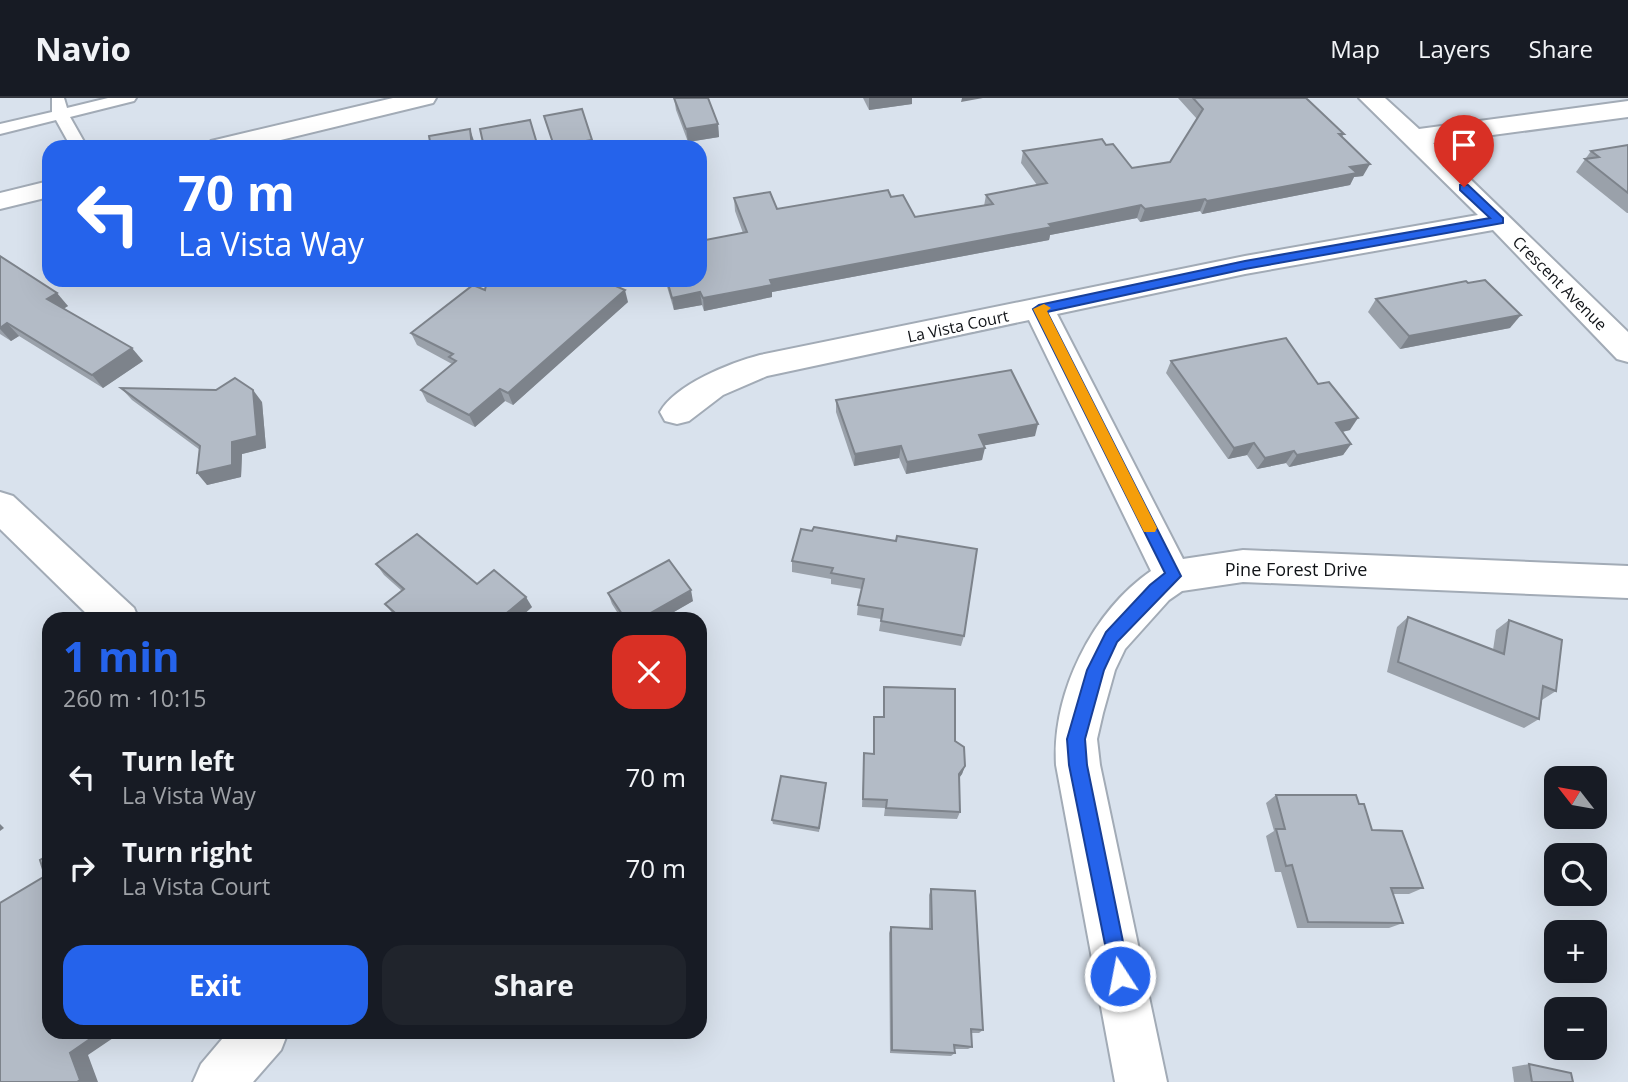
<!DOCTYPE html>
<meta charset="utf-8">
<style>
body{margin:0;font-family:"Open Sans",sans-serif;background:#20242c;color:#f1f3f6;height:100vh;display:flex;flex-direction:column;font-size:26px;white-space:nowrap}
*{box-sizing:border-box;margin:0}
p{font-size:23px;color:#9ea1a6}
.icon{flex:none;width:38px;height:38px;fill:none;stroke:currentColor;stroke-width:2;stroke-linecap:round;stroke-linejoin:round}
.map{position:relative;flex:1;overflow:hidden}
.details{position:absolute;left:42px;top:514px;width:665px;height:427px;display:flex;flex-direction:column;background:#171b24;border-radius:21px;box-shadow:0 7px 28px #0002}
.details>*{flex:none}
.guide{position:absolute;left:42px;top:42px;width:665px;height:147px;border-radius:21px;box-shadow:0 7px 28px #0002;background:#2563eb;color:#fff;overflow:hidden}
.needle{width:46px;rotate:301deg}
.tools{position:absolute;left:1544px;top:668px;display:grid;gap:14px}
.tools a{display:grid;place-items:center;width:63px;height:63px;border-radius:14px;background:#171b24;box-shadow:0 7px 28px #0002;font-size:35px}
.pin{position:absolute;display:grid;place-items:center;width:60px;height:60px;color:#fff;margin:-72px -30px;border-radius:50% 50% 50% 0;rotate:-45deg;box-shadow:0 0 7px #0007}
.pin .icon{rotate:45deg}
.me{position:absolute;width:77px;margin:-38px;rotate:349deg;stroke-linejoin:round;filter:drop-shadow(0 0 5px #0008)}
.turn{display:flex;align-items:center;gap:24px;height:147px;padding:0 21px;font-size:32px}
.turn .icon{width:91px;height:91px;stroke-width:2.5}
.turn b{display:block;font-size:49px;line-height:60px}
.round{display:grid;place-items:center;flex:none;width:74px;height:74px;border-radius:21px;background:#20242c}
.headline{display:flex;align-items:center;justify-content:space-between;height:119px;padding:0 21px}
h1{font-size:42px;font-weight:700;line-height:52px;color:#2563eb}
.button{display:flex;gap:14px;margin-top:auto;padding:14px 21px}
.button a{flex:1;height:80px;border-radius:21px;background:#2563eb;color:#fff;font-size:28px;font-weight:700;line-height:80px;text-align:center}
.button a+a{background:#20242c;color:#f1f3f6}
ul{padding:0;list-style:none}
li{display:flex;align-items:center;gap:21px;height:91px;padding:0 21px}
li div{flex:1}
li b{display:block;font-size:26px}
li em{font-style:normal}
header{display:flex;align-items:center;gap:42px;box-sizing:border-box;height:98px;padding:0 35px;background:#171b24;border-bottom:2px solid #363941}
header strong{font-size:33px}
nav{display:flex;gap:38px;margin-inline-start:auto;font-size:24px}
.map>svg:first-child{display:block}
</style>
<header>
<strong>Navio</strong>
<nav><a>Map</a><a>Layers</a><a>Share</a></nav>
</header>
<div class="map">
<svg width="1628" height="984" viewBox="0 0 1628 984">
<rect width="100%" height="100%" fill="#d9e2ed"/>
<g fill="none" stroke-linecap="round" stroke-linejoin="round">
<g stroke="#a2abb6" stroke-width="4">
<polygon id="service" points="52,0 64,0 67,10 108,0 136,0 134,3 70,19 87,49 71,49 56,22 0,36 0,26 52,14"/>
</g>
<g stroke="#a2abb6" stroke-width="4">
<g id="minor">
<path d="M 1359,0 L 1385,0 L 1419,31 L 1628,3 L 1628,19 L 1433,45 L 1628,234 L 1628,264 L 1617,261 L 1493,132 L 1245,176 L 1057,216 L 1183,461 L 1243,452 L 1628,468 L 1628,500 L 1243,484 L 1182,493 L 1169,502 L 1125,551 L 1115,572 L 1103,615 L 1097,641 L 1100,667 L 1167,984 L 1115,984 L 1056,667 C 1052,595 1092,514 1151,473 L 1029,222 L 767,278 L 723,297 L 689,323 L 677,326 L 665,323 L 660,314 C 676,286 730,265 760,257 L 1245,158 L 1478,117 Z"/>
<polygon points="0,394 13,398 134,510 139,522 93,522 0,431"/>
<polygon points="228,934 288,934 281,952 253,984 193,984 201,966"/>
</g>
</g>
<g stroke="#a2abb6" stroke-width="4">
<g id="tertiary">
<polygon points="393,0 436,0 433,5 252,49 207,49 211,43"/>
<polygon points="49,83 49,99 0,111 0,95"/>
</g>
</g>
<use href="#service" fill="#fff" fill-rule="evenodd"/>
<use href="#minor" fill="#fff" fill-rule="evenodd"/>
<use href="#tertiary" fill="#fff" fill-rule="evenodd"/>
</g>
<g fill="#9aa1aa">
<polygon points="674,0 718,26 719,39 688,44 676,12"/>
<polygon points="863,0 912,0 912,6 869,12"/>
<polygon points="1178,0 1306,0 1344,36 1342,39 1363,78 1354,79 1350,87 1202,116 1200,113 1140,124 1137,120 1050,137 1049,142 772,194 772,199 704,213 702,207 674,212 665,182 700,182 743,135 735,113 734,100 777,111 891,99 915,119 984,108 986,97 1037,87 1021,65 1023,53 1106,47 1132,70 1170,64 1197,21"/>
<polygon points="1628,47 1628,115 1627,115 1576,74 1591,53"/>
<polygon points="0,158 68,208 63,211 143,263 103,290 19,238 11,243 0,236"/>
<polygon points="485,192 628,204 513,307 505,303 475,329 427,304 421,292 452,266 417,247 411,235"/>
<polygon points="1376,201 1510,230 1400,251 1368,214"/>
<polygon points="1171,263 1350,332 1342,334 1351,346 1343,357 1289,369 1286,365 1257,371 1247,357 1228,361 1166,275"/>
<polygon points="121,290 262,304 266,350 242,356 241,379 207,387 200,352 132,302"/>
<polygon points="836,302 1035,338 984,347 982,362 906,376 899,360 854,368 836,314"/>
<polygon points="801,431 964,538 961,548 879,533 881,521 857,517 858,507 862,491 831,486 831,481 792,474 792,463"/>
<polygon points="376,466 477,486 532,509 518,522 399,522 393,516 385,506 402,493 384,477"/>
<polygon points="608,495 693,503 660,522 622,522 612,506"/>
<polygon points="1408,519 1493,552 1496,532 1509,522 1556,593 1542,602 1539,621 1524,630 1387,574 1397,529"/>
<polygon points="884,589 955,643 965,668 962,676 959,680 960,714 957,721 884,718 885,710 862,709 864,655 873,656 873,628 874,619 883,619 883,598"/>
<polygon points="826,689 819,734 773,726 772,722"/>
<polygon points="1276,697 1359,706 1372,732 1423,790 1409,796 1393,796 1403,825 1389,830 1297,830 1281,774 1275,774 1266,738 1274,733 1266,705"/>
<polygon points="931,791 983,932 979,935 972,935 972,949 968,951 954,951 955,955 951,958 890,955 889,835 891,829 929,831 929,797"/>
<polygon points="1529,966 1573,984 1514,984 1512,969"/>
</g>
<g fill="#7d838b">
<polygon points="869,0 912,0 912,6 869,12"/>
<polygon points="962,0 983,0 961,4"/>
<polygon points="718,26 719,39 688,44 686,31"/>
<polygon points="470,31 474,43 475,49 472,49"/>
<polygon points="592,42 594,49 554,48"/>
<polygon points="1370,66 1363,78 1354,79 1350,87 1202,116 1207,103 1350,69"/>
<polygon points="1205,101 1200,113 1140,124 1145,111"/>
<polygon points="1141,107 1137,120 1050,137 1049,142 772,194 772,199 704,213 703,200 770,182"/>
<polygon points="625,192 628,204 513,307 508,295"/>
<polygon points="700,194 702,207 674,212 672,200"/>
<polygon points="57,195 68,208 58,214 47,201"/>
<polygon points="1521,217 1510,230 1400,251 1409,238"/>
<polygon points="7,225 19,238 11,243 0,231 0,230"/>
<polygon points="132,250 143,263 103,290 92,277"/>
<polygon points="500,291 505,303 475,329 469,317"/>
<polygon points="253,292 262,304 266,350 242,356 241,379 207,387 197,375"/>
<polygon points="1358,320 1350,332 1328,337 1336,325"/>
<polygon points="1038,326 1035,338 976,349 979,337"/>
<polygon points="1254,345 1247,357 1228,361 1234,350"/>
<polygon points="1351,346 1343,357 1289,369 1297,357"/>
<polygon points="901,348 899,360 854,368 855,356"/>
<polygon points="985,350 982,362 906,376 907,364"/>
<polygon points="1294,353 1286,365 1257,371 1265,360"/>
<polygon points="691,492 693,503 660,522 638,522"/>
<polygon points="526,499 532,509 517,522 508,514"/>
<polygon points="965,668 962,676 956,684 959,676"/>
<polygon points="0,726 4,730 0,733"/>
<polygon points="100,934 122,934 88,957 98,984 77,984 70,955"/>
</g>
<g fill="#b3bbc6" stroke="#7d838b" stroke-width="2">
<polygon points="674,0 708,0 718,26 686,31"/>
<polygon points="1193,0 1306,0 1344,36 1339,36 1370,66 1350,69 1357,75 1207,103 1205,101 1145,111 1141,107 1049,126 1052,129 770,182 772,187 703,200 700,194 672,200 667,182 700,182 700,143 747,134 734,100 770,94 777,111 888,92 891,99 903,97 915,119 993,106 986,97 1047,85 1023,53 1102,41 1106,47 1113,46 1132,70 1170,64 1203,11"/>
<polygon points="582,11 592,42 554,48 544,18"/>
<polygon points="530,22 538,49 484,49 480,31"/>
<polygon points="470,31 472,49 431,49 429,38"/>
<polygon points="1628,47 1628,95 1585,61 1599,59 1591,53"/>
<polygon points="0,158 57,195 47,201 132,250 92,277 7,225 0,230"/>
<polygon points="487,182 602,182 625,192 508,295 500,291 469,317 421,292 456,263 449,259 453,256 411,235 473,187 485,192"/>
<polygon points="1485,182 1521,217 1409,238 1376,201 1466,183 1468,185"/>
<polygon points="1286,240 1318,286 1329,284 1358,320 1336,325 1351,346 1297,357 1294,353 1265,360 1254,345 1234,350 1171,263"/>
<polygon points="1011,272 1038,326 979,337 985,350 907,364 901,348 855,356 836,302"/>
<polygon points="235,280 253,292 257,338 232,344 232,367 197,375 200,348 121,290 216,292"/>
<polygon points="814,429 896,443 897,438 977,451 964,538 881,523 883,511 858,507 864,481 831,475 833,470 792,463 801,431 812,433"/>
<polygon points="417,436 477,486 494,472 526,499 508,514 518,522 401,522 402,521 385,506 404,491 376,466"/>
<polygon points="669,462 691,492 638,522 626,522 608,495"/>
<polygon points="1408,519 1504,556 1509,522 1562,542 1556,593 1543,588 1539,621 1398,564"/>
<polygon points="884,589 955,591 955,643 964,649 965,668 959,676 960,714 886,710 887,702 863,701 864,655 874,656 874,619 884,619"/>
<polygon points="781,678 826,685 819,730 772,722"/>
<polygon points="1276,697 1356,697 1359,706 1364,706 1372,732 1402,733 1423,790 1391,790 1403,825 1308,824 1292,767 1286,768 1276,731 1285,731"/>
<polygon points="49,757 49,934 100,934 70,955 80,982 77,984 0,984 0,805 45,778 40,762"/>
<polygon points="931,791 975,793 983,932 971,931 972,949 954,947 955,955 892,952 891,829 932,831"/>
<polygon points="1529,966 1571,975 1573,984 1532,984"/>
</g>
<polygon fill="#2563eb" stroke="#184099" stroke-width="2" points="1460,87 1468,87 1503,120 1503,125 1245,171 1047,214 1181,478 1117,544 1104,572 1085,641 1087,667 1130,878 1127,886 1120,889 1113,886 1069,667 1067,641 1087,572 1106,534 1150,487 1165,475 1033,211 1039,207 1245,163 1490,120 1460,92"/>
<polygon fill="#f59e0b" points="1044,206 1051,210 1047,213 1157,430 1155,434 1144,434 1033,211"/>
<g text-anchor="middle" stroke-width="5" stroke-linejoin="round" paint-order="stroke">
<g font-size="16" fill="#101317" stroke="#fff">
<text transform="translate(1560 185) rotate(45)" y="6">Crescent Avenue</text>
<text transform="translate(958 228) rotate(-12)" y="6">La Vista Court</text>
</g>
<g font-size="18" fill="#101317" stroke="#fff">
<text x="1296" y="478">Pine Forest Drive</text>
</g>
</g>
</svg>
<div class="tools">
<a><svg class="needle" viewBox="-14 -14 28 28"><path d="M0-13l5 13h-10z" fill="#e53935"/><path d="M0 13l5-13h-10z" fill="#9ea1a6"/></svg></a>
<a><svg class="icon" aria-label="search" viewBox="0 0 24 24"><circle cx="10" cy="10" r="6"/><path d="M15 15l6 6"/></svg></a>
<a>+</a>
<a>−</a>
</div>
<div class="pin" style="left:1464px;top:89px;background:#d93025"><svg class="icon" aria-label="arrive" viewBox="0 0 24 24"><path d="M6 21V4h12l-3 4 3 4H6"/></svg></div>
<svg class="me" style="left:1120px;top:878px" viewBox="-20 -20 40 40"><circle r="17" fill="#2563eb" stroke="#fff" stroke-width="3"/><path d="M0-11L8 9 0 5-8 9z" fill="#fff"/></svg>
<div class="guide">
<div class="turn"><svg class="icon" aria-label="left" viewBox="0 0 24 24"><path d="M17 20v-9H6M10 6l-5 5 5 5"/></svg><div><b>70 m</b>La Vista Way</div></div>
</div>
<section class="details">
<div class="headline"><div><h1>1 min</h1><p>260 m · 10:15</p></div><a class="round" style="background:#d93025;color:#fff"><svg class="icon" aria-label="close" viewBox="0 0 24 24"><path d="M6 6l12 12M18 6L6 18"/></svg></a></div>
<ul>
<li><svg class="icon" aria-label="left" viewBox="0 0 24 24"><path d="M17 20v-9H6M10 6l-5 5 5 5"/></svg><div><b>Turn left</b><p>La Vista Way</p></div><em>70 m</em></li>
<li><svg class="icon" aria-label="right" viewBox="0 0 24 24"><path d="M7 20v-9h11M14 6l5 5-5 5"/></svg><div><b>Turn right</b><p>La Vista Court</p></div><em>70 m</em></li>
</ul>
<div class="button"><a>Exit</a><a>Share</a></div>
</section>
</div>
